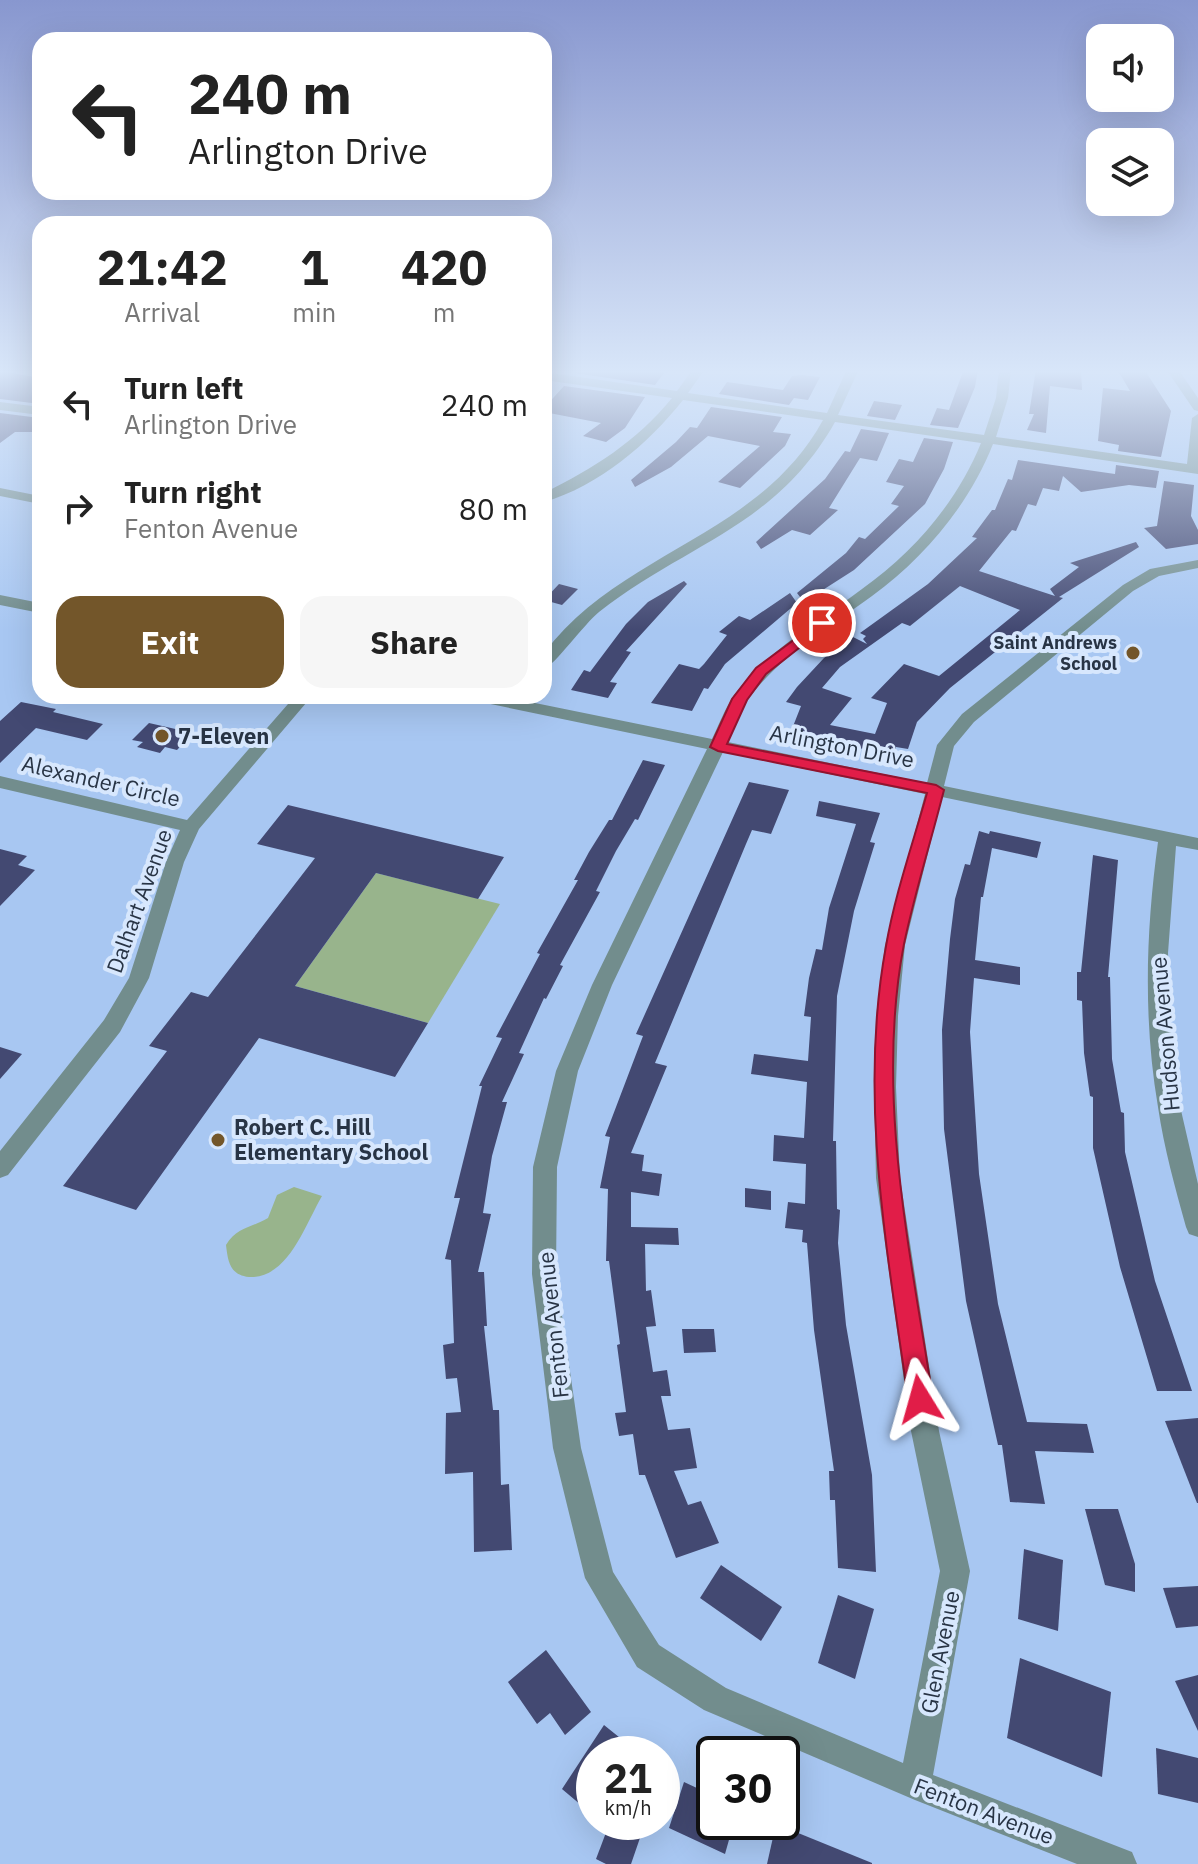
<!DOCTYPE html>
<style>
body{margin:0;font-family:"IBM Plex Sans",sans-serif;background:#f6f6f6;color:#222;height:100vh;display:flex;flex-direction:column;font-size:30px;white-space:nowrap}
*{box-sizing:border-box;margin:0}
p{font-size:26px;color:#767676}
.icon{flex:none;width:44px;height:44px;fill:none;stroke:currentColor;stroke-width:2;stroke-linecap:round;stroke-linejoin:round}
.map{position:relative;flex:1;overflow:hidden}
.drawer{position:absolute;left:32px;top:216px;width:520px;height:488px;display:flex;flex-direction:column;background:#fff;border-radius:24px;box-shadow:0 8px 32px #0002}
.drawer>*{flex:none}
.top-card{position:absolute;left:32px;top:32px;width:520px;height:168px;border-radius:24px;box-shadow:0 8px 32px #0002;background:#fff;color:#222;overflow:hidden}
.tools{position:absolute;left:1086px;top:24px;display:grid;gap:16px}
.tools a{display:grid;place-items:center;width:88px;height:88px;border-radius:16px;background:#fff;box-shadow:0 8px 32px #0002;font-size:40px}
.speed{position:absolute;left:576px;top:1736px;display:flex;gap:16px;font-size:40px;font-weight:700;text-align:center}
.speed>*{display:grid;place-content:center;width:104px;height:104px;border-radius:50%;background:#fff;box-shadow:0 8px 32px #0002;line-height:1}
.speed small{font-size:20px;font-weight:400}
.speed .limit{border:4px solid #111;border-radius:12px;background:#fff;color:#111}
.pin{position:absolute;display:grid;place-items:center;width:68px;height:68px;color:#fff;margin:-34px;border:4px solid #fff;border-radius:50%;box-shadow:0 2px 8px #0007}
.me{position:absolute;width:88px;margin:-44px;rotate:352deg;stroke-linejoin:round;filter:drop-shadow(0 0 6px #0008)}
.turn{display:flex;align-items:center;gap:28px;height:168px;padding:0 24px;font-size:36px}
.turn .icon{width:104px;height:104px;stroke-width:2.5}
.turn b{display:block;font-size:56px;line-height:68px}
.eta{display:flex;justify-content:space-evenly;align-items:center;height:136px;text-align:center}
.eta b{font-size:48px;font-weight:700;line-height:56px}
.button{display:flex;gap:16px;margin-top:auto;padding:16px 24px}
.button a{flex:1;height:92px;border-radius:24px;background:#73562a;color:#fff;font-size:32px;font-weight:700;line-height:92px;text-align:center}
.button a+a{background:#f6f6f6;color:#222}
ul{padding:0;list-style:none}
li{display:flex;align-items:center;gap:24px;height:104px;padding:0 24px}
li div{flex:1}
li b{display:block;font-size:30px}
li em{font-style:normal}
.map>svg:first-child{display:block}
</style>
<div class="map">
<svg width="1198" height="1864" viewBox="0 0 1198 1864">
<rect width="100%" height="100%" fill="#a8c7f2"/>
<g fill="#98b48c">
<polygon points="376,873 500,904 428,1023 295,986"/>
<path d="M 294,1187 L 322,1196 C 305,1225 288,1279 249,1277 C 230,1275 228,1262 226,1245 C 237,1227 251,1228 268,1218 L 277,1195 Z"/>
</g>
<g fill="#434972" fill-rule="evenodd">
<polygon points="579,369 639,369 664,373 655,385 575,373"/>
<polygon points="964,369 978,369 975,387 958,428 930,425 937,408 949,410"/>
<polygon points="1036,369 1081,369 1082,390 1050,386 1046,433 1027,430 1034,414 1029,414"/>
<polygon points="1117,369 1144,369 1171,411 1161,457 1118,451 1119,445 1098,441 1103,388 1130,391"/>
<polygon points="0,371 40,378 40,404 0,399"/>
<polygon points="802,375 820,377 808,400 794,398 789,405 719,394 727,382 783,390 792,376"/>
<polygon points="564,386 645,397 625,428 606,442 583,436 601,423 544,412 544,408"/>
<polygon points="874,401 902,405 895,420 867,416"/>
<polygon points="711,407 782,417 773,432 791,434 785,446 740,488 718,482 760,446 708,436 671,467 635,487 631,480 676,442 690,427 697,428"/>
<polygon points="0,413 40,418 40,432 15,432 0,443"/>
<polygon points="861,429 889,433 877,461 860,458 829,508 838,510 810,535 792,530 761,549 756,542 825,479 845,451 850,452"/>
<polygon points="924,438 953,442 944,469 925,504 854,570 804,602 797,593 846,553 859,537 865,539 899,506 891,504 904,486 886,482 899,459 913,462"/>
<path d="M 1018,460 L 1115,474 L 1116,465 L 1159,471 L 1156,488 L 1129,485 L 1081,492 L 1063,476 L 1059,491 L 1043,488 L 1036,506 L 1028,504 L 1016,531 L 1012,530 L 979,571 L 1055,596 L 1050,589 L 1079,567 L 1070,563 L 1136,542 L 1139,547 L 1059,597 L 1063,598 L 950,688 L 917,722 L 908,749 L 896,747 L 893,755 L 790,734 L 801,706 L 786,702 L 797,687 L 824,658 L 853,637 L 867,644 L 863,639 L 866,636 L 860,633 L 928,584 L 977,538 L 972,537 L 992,510 L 995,510 L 1008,479 L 1012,480 ZM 960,586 L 1020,610 L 939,676 L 904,664 L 871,698 L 887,703 L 875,734 L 830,725 L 852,698 L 822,688 L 840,667 L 902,623 L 910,626 Z"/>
<polygon points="1164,481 1194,485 1191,516 1198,530 1198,544 1166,549 1144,528 1157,526"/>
<polygon points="684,581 687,584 626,651 631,652 610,682 617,683 608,698 571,690 584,670 590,672 626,624 648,602"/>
<polygon points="559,584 578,589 562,605 544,600"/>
<polygon points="790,593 797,603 725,664 708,689 704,688 692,711 651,703 679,664 699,669 704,664 727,635 719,632 739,616 750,620"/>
<polygon points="21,702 56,709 53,712 103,724 87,740 36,728 0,763 0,721"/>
<polygon points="149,723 193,733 177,750 165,747 160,753 137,747 143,742 132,740"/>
<polygon points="643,760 665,765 638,820 635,819 616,851 596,891 600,892 560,965 563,966 546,999 544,998 519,1053 524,1054 502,1102 507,1102 492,1156 483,1213 491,1214 478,1272 484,1272 487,1326 484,1326 493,1410 499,1410 501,1485 509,1484 512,1550 474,1552 473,1472 445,1474 446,1413 461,1412 457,1378 446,1379 443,1345 454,1343 451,1260 445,1259 460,1198 454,1198 482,1086 479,1086 502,1038 496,1037 540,954 537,953 578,880 574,880 589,852 609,820 612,820"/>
<polygon points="749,782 789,790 771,834 752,830 746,844 655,1063 667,1066 631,1153 644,1155 642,1171 662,1174 659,1196 631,1192 631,1227 678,1228 679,1245 645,1244 646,1291 651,1290 656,1326 646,1327 653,1372 667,1370 671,1396 661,1396 668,1430 690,1428 697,1468 674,1471 688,1505 701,1501 719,1543 676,1558 645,1475 639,1475 633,1434 619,1436 615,1413 626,1412 617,1345 620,1344 609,1261 606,1261 608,1189 600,1188 610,1137 605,1136 643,1036 636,1034"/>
<polygon points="819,801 880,813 870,842 875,843 854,911 837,996 833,1141 836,1141 837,1209 840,1210 838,1243 846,1325 872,1475 876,1572 838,1568 835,1500 830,1500 829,1471 834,1471 814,1330 807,1243 802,1242 803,1230 785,1228 788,1202 805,1204 806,1164 773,1161 774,1135 804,1138 807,1082 751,1074 754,1054 808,1061 811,1017 804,1016 809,978 816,949 822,950 829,908 856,824 816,816"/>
<polygon points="288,805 504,857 478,899 376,873 295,986 428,1023 395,1077 259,1038 136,1210 63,1186 167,1051 149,1046 191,992 208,997 315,858 257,844"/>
<polygon points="979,831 989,834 990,831 1041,842 1037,858 992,848 983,897 981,897 975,960 1020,967 1020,985 974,978 970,1032 979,1174 998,1304 1027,1422 1087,1424 1094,1453 1035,1451 1045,1504 1010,1502 1002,1445 998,1445 966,1301 944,1129 942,1030 950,939 955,899 965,864 970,865"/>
<polygon points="0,849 27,856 18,865 35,870 0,906"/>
<polygon points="1093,855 1118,860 1108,977 1110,977 1112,1059 1121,1112 1124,1113 1125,1152 1155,1281 1192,1391 1157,1391 1120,1267 1093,1148 1093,1097 1090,1096 1084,1053 1082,1001 1077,1000 1077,972 1081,972"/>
<polygon points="0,1047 22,1054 0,1079"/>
<polygon points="745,1188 771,1191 771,1210 745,1207"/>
<polygon points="682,1329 714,1329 716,1352 684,1353"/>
<polygon points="1198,1418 1198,1503 1197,1503 1165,1421"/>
<polygon points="1085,1509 1118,1509 1135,1564 1135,1592 1105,1585"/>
<polygon points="1024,1549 1063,1560 1058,1631 1018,1619"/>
<polygon points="721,1565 782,1607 761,1641 700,1598"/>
<polygon points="1198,1586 1198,1626 1176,1628 1163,1588"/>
<polygon points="838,1595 874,1609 855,1679 818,1663"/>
<polygon points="546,1650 591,1712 565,1735 550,1713 537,1724 508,1682"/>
<polygon points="1020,1658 1111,1692 1102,1777 1007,1738"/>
<polygon points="1198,1675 1198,1731 1175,1681"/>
<polygon points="604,1725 640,1754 594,1754 594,1816 562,1789"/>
<polygon points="1156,1748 1198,1758 1198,1803 1158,1794"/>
<polygon points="684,1782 714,1796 714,1822 734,1822 725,1854 669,1828"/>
<polygon points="610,1822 641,1835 631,1864 606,1864 596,1859"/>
<polygon points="776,1824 872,1863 872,1864 767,1864"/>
</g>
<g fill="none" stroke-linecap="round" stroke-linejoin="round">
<g fill="#728d8d" fill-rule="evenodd">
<path d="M 693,369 L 705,369 L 688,393 L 827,413 L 847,369 L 859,369 L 838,415 L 984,435 L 996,398 L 999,369 L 1011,369 L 1008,398 L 996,437 L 1187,464 L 1192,418 L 1198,414 L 1198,474 L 993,444 C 969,505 924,558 872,596 C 830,627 781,655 749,698 C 740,711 735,728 728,742 L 927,783 L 937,745 L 962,714 L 1123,585 L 1150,569 L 1198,560 L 1198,568 L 1159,576 L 1133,591 L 974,722 L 954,746 L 944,786 L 1198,838 L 1198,850 L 1176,846 L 1168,953 L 1171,1030 L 1180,1106 L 1198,1184 L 1198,1237 L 1189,1234 L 1186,1227 C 1175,1187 1164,1148 1158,1107 C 1143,1019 1146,930 1158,842 L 942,797 L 905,945 L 898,1016 L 896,1087 L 900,1178 L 939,1431 L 970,1571 L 933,1775 L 1132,1852 L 1137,1864 L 1077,1864 L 915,1800 L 704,1710 L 637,1667 L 585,1578 L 553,1448 L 532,1274 L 533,1167 L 556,1071 L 592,985 L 707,749 L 476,701 L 468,696 L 500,696 L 712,739 C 719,725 725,708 734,695 C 768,650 818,622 862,589 C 914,552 957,502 981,443 L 835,422 C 776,527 687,543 599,612 C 585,623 554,666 544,669 L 544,653 C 622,550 758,538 823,420 L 683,400 C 648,444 599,486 544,502 L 544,493 C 594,468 636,442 672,398 L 544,380 L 544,372 L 677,391 ZM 723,752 L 925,794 L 885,945 L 876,1016 L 874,1087 L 876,1178 L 911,1431 L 940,1571 L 903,1763 L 726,1688 L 659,1645 L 613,1572 L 581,1448 L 556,1274 L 557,1167 L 578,1071 L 612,985 Z"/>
<polygon points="1166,369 1178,369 1198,398 1198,411 1194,410"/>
<polygon points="0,402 40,407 40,415 0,410"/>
<polygon points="0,488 40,496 40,504 0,496"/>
<polygon points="0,595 40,603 40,613 0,605"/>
<polygon points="295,696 312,696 199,829 184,862 149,978 120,1032 8,1175 0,1178 0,1151 104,1020 129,978 166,862 180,830 0,788 0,776 187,820"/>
</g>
</g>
<linearGradient id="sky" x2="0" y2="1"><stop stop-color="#8897cf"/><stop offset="0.59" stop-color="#d8e6f9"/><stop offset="1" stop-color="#d8e6f9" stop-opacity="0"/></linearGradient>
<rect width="1198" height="630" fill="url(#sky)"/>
<path fill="#e11d48" stroke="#92132f" stroke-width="2" d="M 822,619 L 827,620 L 827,626 L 766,674 L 747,700 L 727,744 L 936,785 L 944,790 C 931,841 915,892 904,944 C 875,1094 910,1250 933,1399 L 929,1407 L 920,1411 L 912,1407 L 908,1399 C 887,1249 858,1097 886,946 C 895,894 913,843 927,793 L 718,751 L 710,747 L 732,699 L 756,668 Z"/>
<g fill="#73562a" stroke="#d7e7fd" stroke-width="3">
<circle cx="1133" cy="653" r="8"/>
<circle cx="162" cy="736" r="8"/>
<circle cx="218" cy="1140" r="8"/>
</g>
<g text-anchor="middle" stroke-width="8" stroke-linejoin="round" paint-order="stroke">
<g font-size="18" font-weight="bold" fill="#283445" stroke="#d7e7fd" text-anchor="end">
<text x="1117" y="649">Saint Andrews<tspan x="1117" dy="21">School</tspan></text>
</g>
<g font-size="22" font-weight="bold" fill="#283445" stroke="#d7e7fd" text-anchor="start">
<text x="178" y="744">7-Eleven</text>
<text x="234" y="1135">Robert C. Hill<tspan x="234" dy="25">Elementary School</tspan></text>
</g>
<g font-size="22" fill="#283445" stroke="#d7e7fd">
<text transform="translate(842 746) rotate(11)" y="8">Arlington Drive</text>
<text transform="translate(101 781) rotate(13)" y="8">Alexander Circle</text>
<text transform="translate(139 901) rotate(-70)" y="8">Dalhart Avenue</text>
<text transform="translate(1165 1034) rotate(-95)" y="8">Hudson Avenue</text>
<text transform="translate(553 1325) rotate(-96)" y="8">Fenton Avenue</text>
<text transform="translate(940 1652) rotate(-79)" y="8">Glen Avenue</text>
<text transform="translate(984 1811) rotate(21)" y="8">Fenton Avenue</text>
</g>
</g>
</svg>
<div class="tools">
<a><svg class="icon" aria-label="sound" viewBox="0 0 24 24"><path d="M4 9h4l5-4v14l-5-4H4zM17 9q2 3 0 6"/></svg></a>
<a><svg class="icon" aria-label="layers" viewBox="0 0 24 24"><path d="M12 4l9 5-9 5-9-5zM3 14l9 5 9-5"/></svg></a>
</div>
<div class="speed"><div>21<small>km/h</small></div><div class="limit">30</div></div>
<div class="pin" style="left:822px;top:623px;background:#d93025"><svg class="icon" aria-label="arrive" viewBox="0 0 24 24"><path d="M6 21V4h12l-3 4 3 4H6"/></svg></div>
<svg class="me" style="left:920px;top:1399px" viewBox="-20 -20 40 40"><path d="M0-17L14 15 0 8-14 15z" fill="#e11d48" stroke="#fff" stroke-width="4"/></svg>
<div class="top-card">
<div class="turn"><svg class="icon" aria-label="left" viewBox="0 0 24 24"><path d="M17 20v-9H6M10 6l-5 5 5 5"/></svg><div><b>240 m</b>Arlington Drive</div></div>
</div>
<section class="drawer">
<div class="eta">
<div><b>21:42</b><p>Arrival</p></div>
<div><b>1</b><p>min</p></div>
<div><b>420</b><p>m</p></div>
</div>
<ul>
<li><svg class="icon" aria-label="left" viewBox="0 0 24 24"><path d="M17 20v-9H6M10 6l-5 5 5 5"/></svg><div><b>Turn left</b><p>Arlington Drive</p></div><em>240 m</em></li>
<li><svg class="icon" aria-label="right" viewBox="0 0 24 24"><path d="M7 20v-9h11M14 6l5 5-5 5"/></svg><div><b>Turn right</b><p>Fenton Avenue</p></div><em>80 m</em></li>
</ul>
<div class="button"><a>Exit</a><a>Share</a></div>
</section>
</div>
